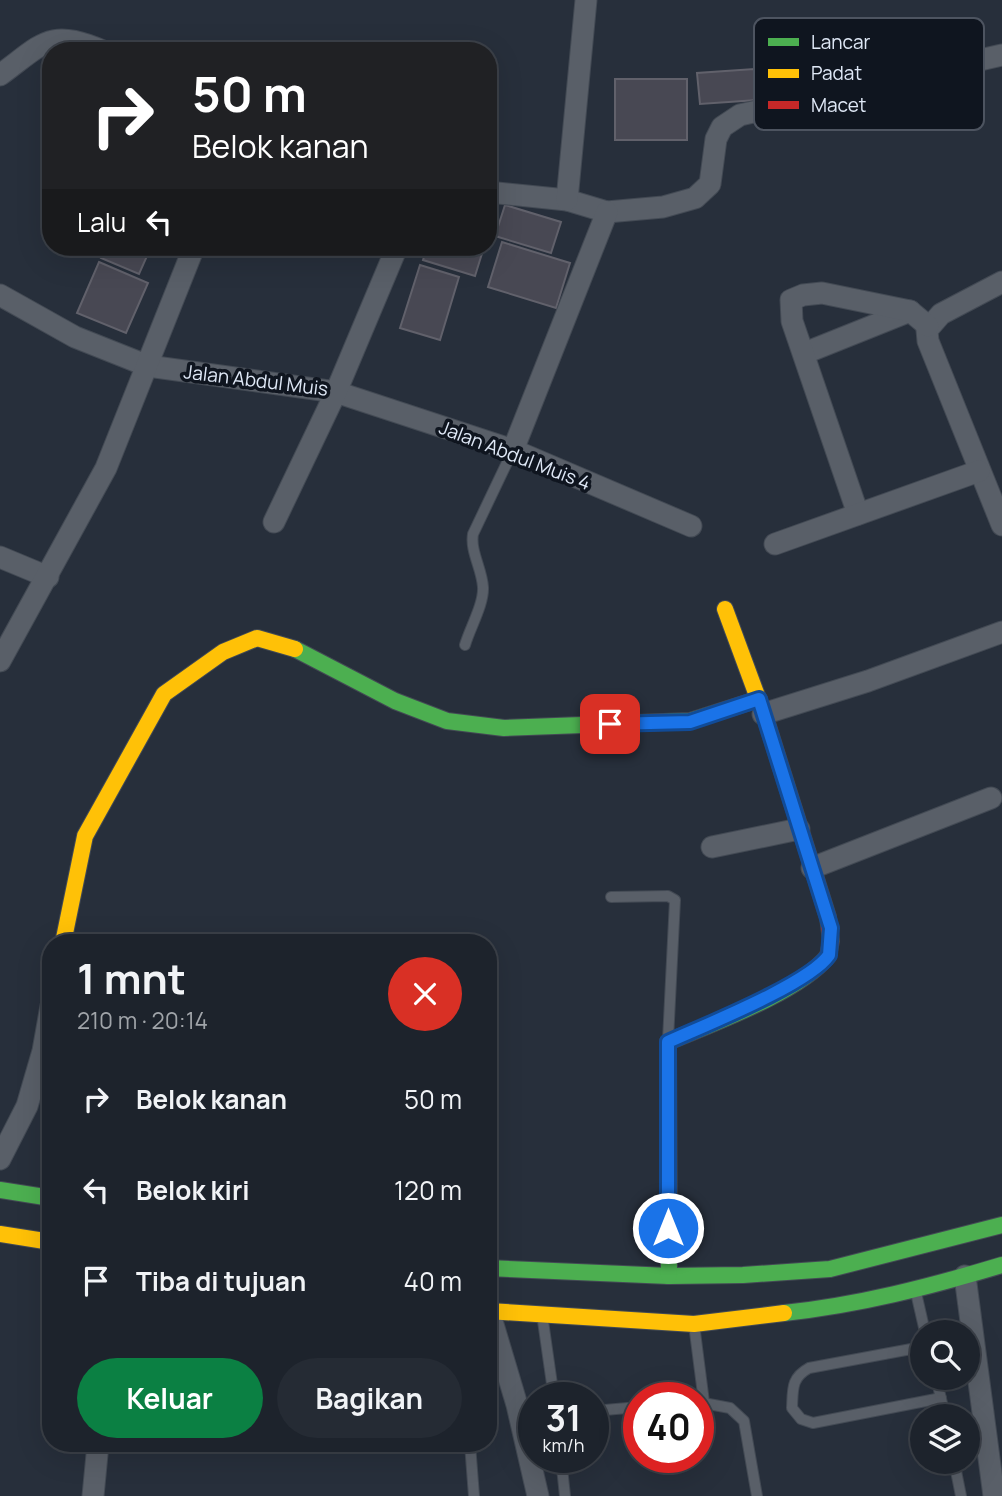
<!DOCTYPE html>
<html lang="id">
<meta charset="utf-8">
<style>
body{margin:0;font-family:Manrope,sans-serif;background:#252b34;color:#f1f3f6;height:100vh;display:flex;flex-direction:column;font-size:26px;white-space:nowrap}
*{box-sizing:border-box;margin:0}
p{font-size:23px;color:#a0a4a9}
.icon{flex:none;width:38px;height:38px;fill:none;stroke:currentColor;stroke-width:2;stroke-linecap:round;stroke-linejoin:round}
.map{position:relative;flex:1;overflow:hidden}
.panel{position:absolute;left:42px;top:934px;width:455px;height:518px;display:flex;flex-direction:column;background:#1d232c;border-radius:28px;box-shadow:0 7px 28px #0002,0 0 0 2px #3b4048}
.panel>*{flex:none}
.hud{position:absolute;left:42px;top:42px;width:455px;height:214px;border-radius:28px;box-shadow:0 7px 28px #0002,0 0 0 2px #3b4048;background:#202124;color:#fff;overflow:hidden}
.buttons{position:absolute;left:910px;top:1320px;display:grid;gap:14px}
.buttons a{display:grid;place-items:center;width:70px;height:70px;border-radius:50%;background:#1d232c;box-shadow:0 7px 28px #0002,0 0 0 2px #3b4048;font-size:35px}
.speed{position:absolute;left:518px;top:1382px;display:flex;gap:14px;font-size:35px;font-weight:700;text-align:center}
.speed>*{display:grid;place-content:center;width:91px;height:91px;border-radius:50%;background:#1d232c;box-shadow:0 7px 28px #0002,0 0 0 2px #3b4048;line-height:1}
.speed small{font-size:18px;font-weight:400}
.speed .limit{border:10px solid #d22;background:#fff;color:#111}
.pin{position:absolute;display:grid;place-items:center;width:60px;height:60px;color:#fff;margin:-30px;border-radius:14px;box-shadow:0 4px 10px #0006}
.me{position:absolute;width:77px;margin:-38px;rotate:0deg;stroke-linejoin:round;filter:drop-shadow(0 0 5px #0008)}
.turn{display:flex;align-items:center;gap:24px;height:147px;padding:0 35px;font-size:32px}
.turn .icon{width:91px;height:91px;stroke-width:2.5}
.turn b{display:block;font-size:49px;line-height:60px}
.then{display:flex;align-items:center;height:66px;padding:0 35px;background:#0003;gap:14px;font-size:26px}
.round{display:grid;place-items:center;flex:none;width:74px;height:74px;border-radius:37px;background:#252b34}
.overview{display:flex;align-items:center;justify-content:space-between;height:119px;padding:0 35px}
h1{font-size:42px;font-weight:700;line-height:52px}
.cta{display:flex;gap:14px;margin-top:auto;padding:14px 35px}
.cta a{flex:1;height:80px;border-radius:42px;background:#0b8043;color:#fff;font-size:28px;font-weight:700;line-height:80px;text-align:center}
.cta a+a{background:#252b34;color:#f1f3f6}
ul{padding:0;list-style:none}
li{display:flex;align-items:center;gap:21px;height:91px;padding:0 35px}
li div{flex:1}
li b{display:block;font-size:26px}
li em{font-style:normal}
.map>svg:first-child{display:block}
</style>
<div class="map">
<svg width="1002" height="1496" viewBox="0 0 1002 1496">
<rect width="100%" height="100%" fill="#272f3b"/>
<g fill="#484853" stroke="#61616b" stroke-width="2">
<polygon points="754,69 757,100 700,104 697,73"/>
<rect x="615" y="79" width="72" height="61"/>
<polygon points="505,205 561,222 551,253 495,236"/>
<polygon points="502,242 570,263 556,308 488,287"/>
<polygon points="106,247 151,247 139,274 101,258"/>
<polygon points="427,247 484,247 475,276 423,260"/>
<polygon points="99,262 148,283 126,333 77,313"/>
<polygon points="420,265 459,277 440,340 400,328"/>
</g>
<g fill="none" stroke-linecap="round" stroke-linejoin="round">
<g stroke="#434a54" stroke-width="12">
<g id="lane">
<path d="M 465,645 C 470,628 484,604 483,587 C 482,569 470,551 473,534 L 513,450"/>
<polyline points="611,897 668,896 675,900 668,1040"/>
<polyline points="917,1297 925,1332"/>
<polyline points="543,1321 554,1398"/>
<polyline points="695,1332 704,1402"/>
<path d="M 922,1347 L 809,1368 C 791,1378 793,1389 792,1408 L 801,1419 L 813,1423 L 941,1398"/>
<polyline points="936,1377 945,1416"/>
<polyline points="698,1402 730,1408 744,1421 757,1496"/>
<polyline points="593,1411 639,1407"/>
<polyline points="470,1444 474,1496"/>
<polyline points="561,1458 565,1496"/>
<polyline points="954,1461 961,1496"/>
</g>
</g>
<g stroke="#434a54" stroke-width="23">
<g id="street">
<path d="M 0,75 C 44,43 49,28 103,51"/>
<polyline points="488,192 567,200 607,212 663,207 695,198 710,184 716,139 722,127 740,115 1002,55"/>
<polyline points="567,200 586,0"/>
<polyline points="1002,282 941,314 927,330 928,341 1002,525"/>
<polyline points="0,295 75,337 148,366 336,392 513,450 691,526"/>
<polyline points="805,353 910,311"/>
<polyline points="513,450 607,212"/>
<polyline points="858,514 792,321 791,300 803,295 822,293 910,311 928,326"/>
<polyline points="274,522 336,392 397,247"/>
<polyline points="775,544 979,471"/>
<polyline points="0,557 48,577"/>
<polyline points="0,661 106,468 194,247"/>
<polyline points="763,714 868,681 1002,632"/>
<polyline points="712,847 799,829"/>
<polyline points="812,868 991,798"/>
<polyline points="0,1159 27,1106 43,1051 51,1006"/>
<polyline points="965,1276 994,1496"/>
<polyline points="489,1311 517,1405 538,1496"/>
<polyline points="93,1496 98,1444"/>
</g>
</g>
<g stroke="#434a54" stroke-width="18">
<g id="fast">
<polyline points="295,649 395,701 447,721 504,728 690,721 759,699"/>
<polyline points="0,1190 51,1198"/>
<polyline points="488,1268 669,1276 743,1275 830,1269 1002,1225"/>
<path d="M 669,1276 L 668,1042 C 713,1023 798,993 828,956"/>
<path d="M 784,1313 C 859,1305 929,1287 1002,1265"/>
</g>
</g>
<g stroke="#434a54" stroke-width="18">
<g id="slow">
<polyline points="725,609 766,720"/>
<polyline points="63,943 85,836 164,694 223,652 257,638 295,649"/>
<polyline points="0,1234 51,1242"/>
<polyline points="488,1311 694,1324 784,1313"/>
</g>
</g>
<g stroke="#434a54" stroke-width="18">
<polyline id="jam" points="766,720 828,917 831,941 828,956"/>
</g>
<use href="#lane" stroke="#595f68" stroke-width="10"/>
<use href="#street" stroke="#595f68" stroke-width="21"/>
<use href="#fast" stroke="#4caf50" stroke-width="16"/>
<use href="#slow" stroke="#ffc107" stroke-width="16"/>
<use href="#jam" stroke="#c62828" stroke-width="16"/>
</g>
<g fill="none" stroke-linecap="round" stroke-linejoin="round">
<g stroke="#114b97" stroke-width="18">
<path id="route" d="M 610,724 L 690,722 L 759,699 L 831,928 L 829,955 C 809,984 703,1026 668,1042 L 668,1228"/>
</g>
<use href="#route" stroke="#1a73e8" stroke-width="12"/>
</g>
<g text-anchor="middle" stroke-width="7" stroke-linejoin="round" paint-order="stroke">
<g font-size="19" fill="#dfe8f6" stroke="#0f151f">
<text transform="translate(256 380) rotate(7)" y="7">Jalan Abdul Muis</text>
<text transform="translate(515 455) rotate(21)" y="7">Jalan Abdul Muis 4</text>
</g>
</g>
<rect x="754" y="18" width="230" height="112" rx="10" fill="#0f151f" stroke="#4d5460" stroke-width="2"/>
<rect x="768" y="38" width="31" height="8" fill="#4caf50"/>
<rect x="768" y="69" width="31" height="9" fill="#ffc107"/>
<rect x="768" y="101" width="31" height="8" fill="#c62828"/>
<g font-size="19" fill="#dfe8f6">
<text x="811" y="49">Lancar</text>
<text x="811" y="80">Padat</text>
<text x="811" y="112">Macet</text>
</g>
</svg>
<div class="buttons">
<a><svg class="icon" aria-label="search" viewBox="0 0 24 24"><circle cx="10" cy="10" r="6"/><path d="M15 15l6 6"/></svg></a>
<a><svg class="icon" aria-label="layers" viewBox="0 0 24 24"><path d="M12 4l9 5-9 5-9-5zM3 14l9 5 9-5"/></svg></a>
</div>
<div class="speed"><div>31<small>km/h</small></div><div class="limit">40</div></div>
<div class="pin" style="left:610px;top:724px;background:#d93025"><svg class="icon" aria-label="arrive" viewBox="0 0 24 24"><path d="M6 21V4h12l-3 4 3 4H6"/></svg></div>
<svg class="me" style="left:668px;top:1228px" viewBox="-20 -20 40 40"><circle r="17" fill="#1a73e8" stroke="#fff" stroke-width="3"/><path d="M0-11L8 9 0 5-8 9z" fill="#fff"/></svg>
<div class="hud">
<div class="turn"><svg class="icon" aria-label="right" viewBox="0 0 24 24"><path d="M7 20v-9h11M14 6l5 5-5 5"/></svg><div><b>50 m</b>Belok kanan</div></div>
<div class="then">Lalu<svg class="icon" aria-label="left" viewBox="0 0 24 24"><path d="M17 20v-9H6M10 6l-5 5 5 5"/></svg></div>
</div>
<section class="panel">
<div class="overview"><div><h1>1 mnt</h1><p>210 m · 20:14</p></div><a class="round" style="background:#d93025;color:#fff"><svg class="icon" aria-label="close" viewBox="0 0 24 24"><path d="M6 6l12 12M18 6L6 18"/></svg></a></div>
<ul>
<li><svg class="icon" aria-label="right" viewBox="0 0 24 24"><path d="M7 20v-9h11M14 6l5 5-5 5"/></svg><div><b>Belok kanan</b></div><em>50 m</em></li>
<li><svg class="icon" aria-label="left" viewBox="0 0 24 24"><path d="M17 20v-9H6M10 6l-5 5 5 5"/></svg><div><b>Belok kiri</b></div><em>120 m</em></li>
<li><svg class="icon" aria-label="arrive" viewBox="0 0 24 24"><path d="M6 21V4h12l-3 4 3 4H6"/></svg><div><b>Tiba di tujuan</b></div><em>40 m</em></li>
</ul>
<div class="cta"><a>Keluar</a><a>Bagikan</a></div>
</section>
</div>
